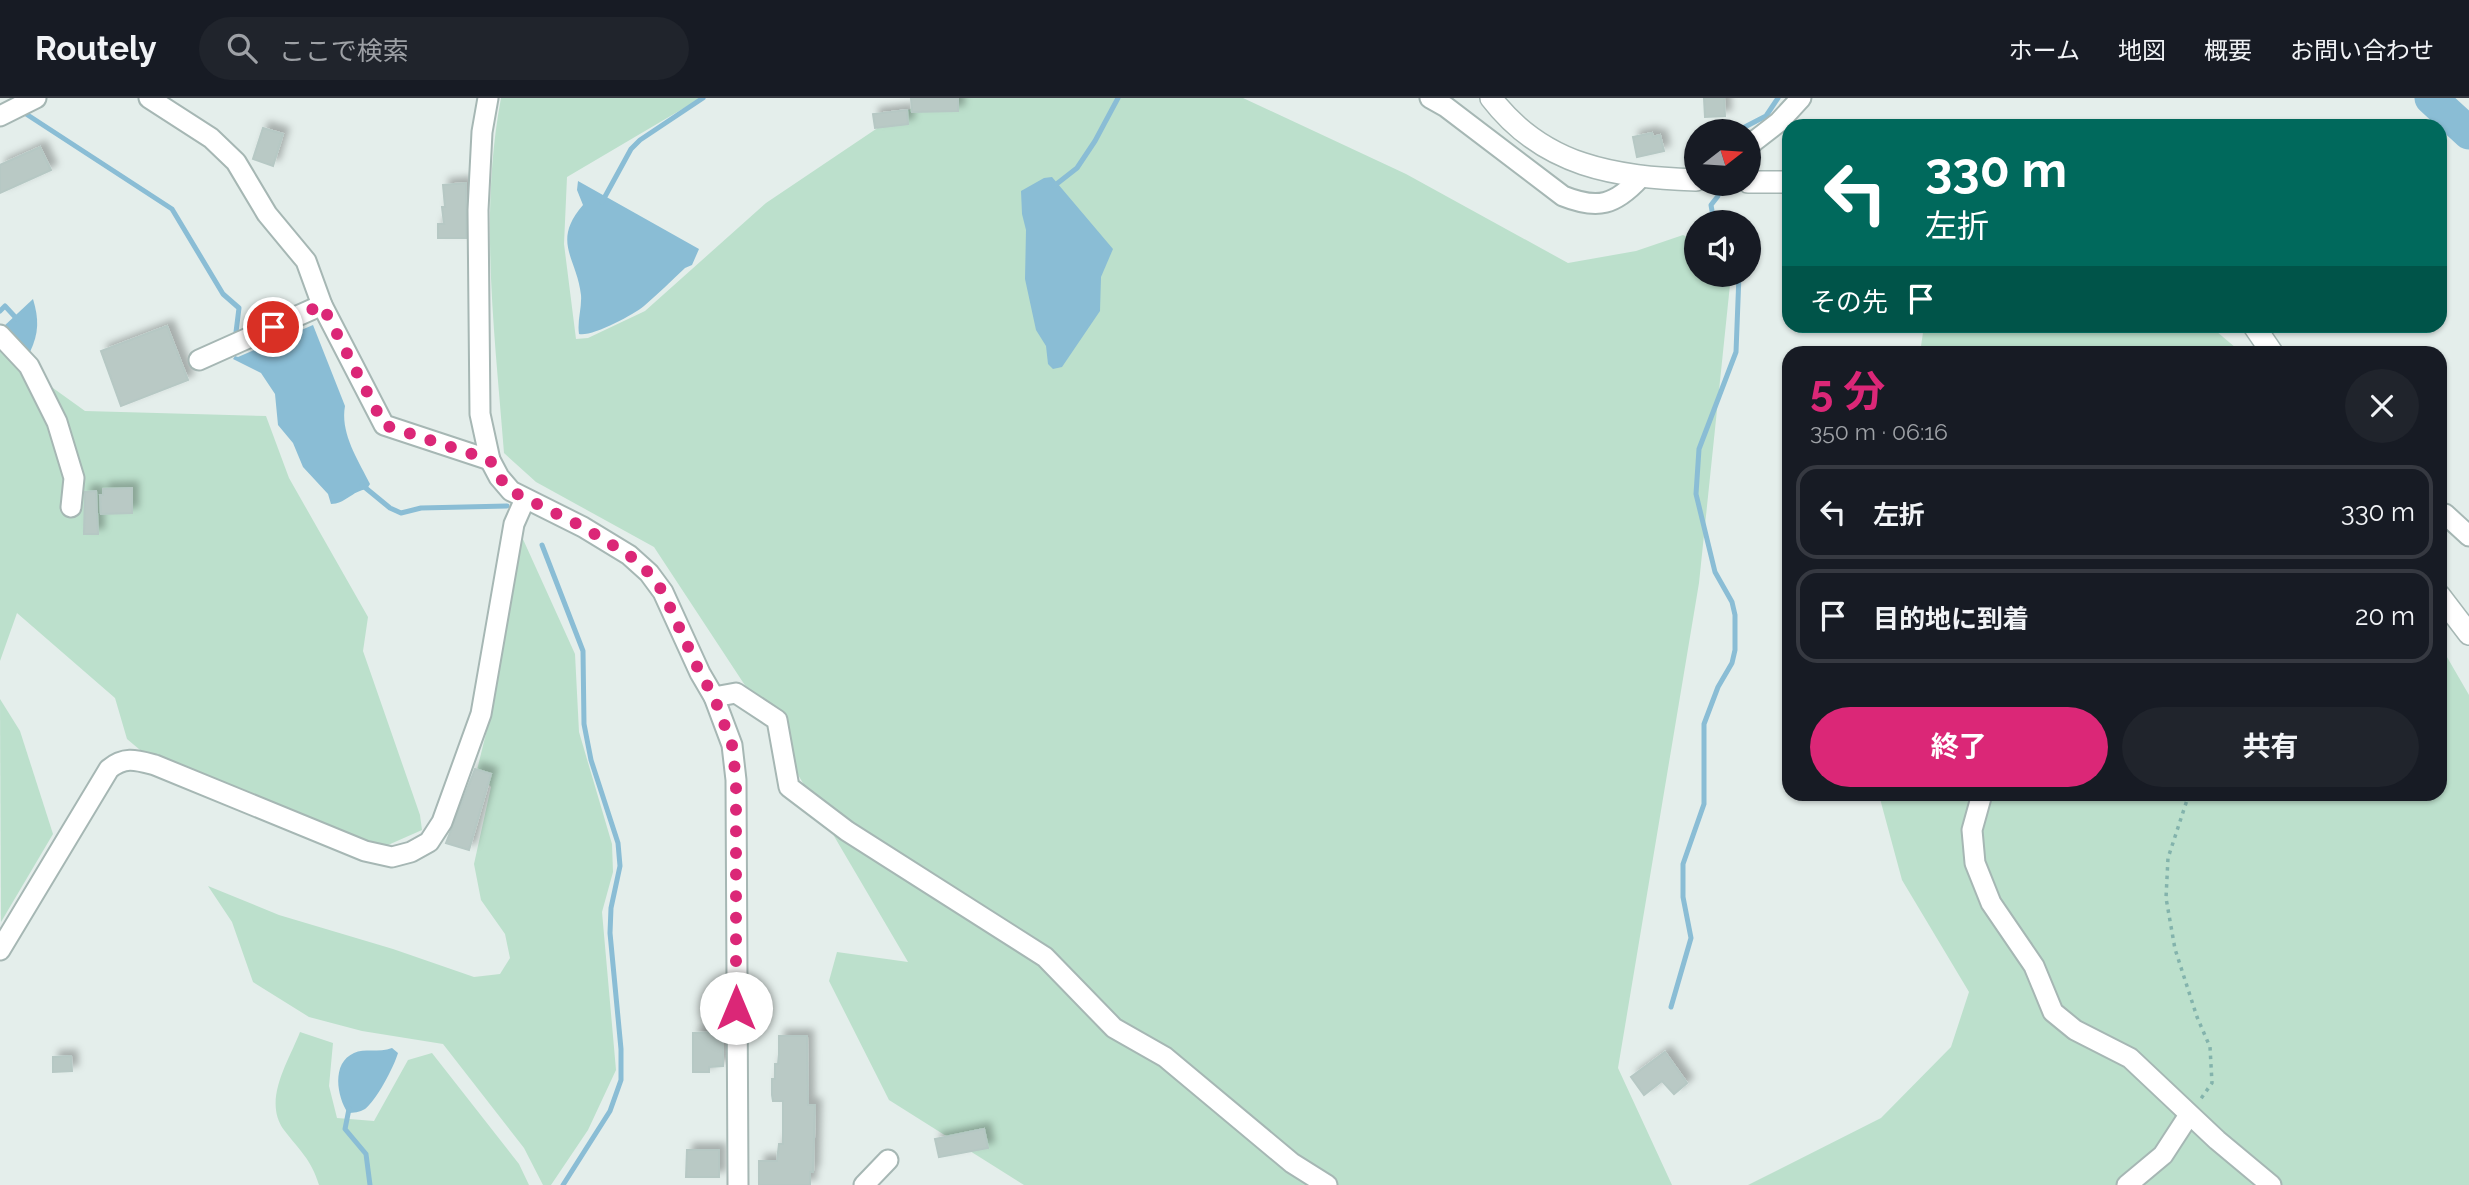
<!DOCTYPE html>
<html lang="ja">
<meta charset="utf-8">
<style>
body{margin:0;font-family:Raleway,"Noto Sans JP",sans-serif;background:#20242c;color:#f1f3f6;height:100vh;display:flex;flex-direction:column;font-size:26px;white-space:nowrap}
*{box-sizing:border-box;margin:0}
p{font-size:23px;color:#9ea1a6}
.icon{flex:none;width:38px;height:38px;fill:none;stroke:currentColor;stroke-width:2;stroke-linecap:round;stroke-linejoin:round}
.map{position:relative;flex:1;overflow:hidden}
.panel{position:absolute;left:1782px;top:248px;width:665px;height:455px;display:flex;flex-direction:column;background:#171b24;border-radius:21px;box-shadow:0 2px 5px #0004}
.panel>*{flex:none}
.top-card{position:absolute;left:1782px;top:21px;width:665px;height:214px;border-radius:21px;box-shadow:0 2px 5px #0004;background:#00695c;color:#fff;overflow:hidden}
.needle{width:46px;rotate:73deg}
.fabs{position:absolute;left:1684px;top:21px;display:grid;gap:14px}
.fabs a{display:grid;place-items:center;width:77px;height:77px;border-radius:50%;background:#171b24;box-shadow:0 2px 5px #0004;font-size:35px}
.pin{position:absolute;display:grid;place-items:center;width:60px;height:60px;color:#fff;margin:-30px;border:4px solid #fff;border-radius:50%;box-shadow:0 2px 7px #0007}
.me{position:absolute;width:77px;margin:-38px;rotate:0deg;stroke-linejoin:round;filter:drop-shadow(0 0 5px #0008)}
.turn{display:flex;align-items:center;gap:24px;height:147px;padding:0 28px;font-size:32px}
.turn .icon{width:91px;height:91px;stroke-width:2.5}
.turn b{display:block;font-size:49px;line-height:60px}
.then{display:flex;align-items:center;height:66px;padding:0 28px;background:#0003;gap:14px;font-size:26px}
.round{display:grid;place-items:center;flex:none;width:74px;height:74px;border-radius:37px;background:#20242c}
.headline{display:flex;align-items:center;justify-content:space-between;height:119px;padding:0 28px}
h1{font-size:42px;font-weight:700;line-height:52px;color:#db2777}
.primary-button{display:flex;gap:14px;margin-top:auto;padding:14px 28px}
.primary-button a{flex:1;height:80px;border-radius:42px;background:#db2777;color:#fff;font-size:28px;font-weight:700;line-height:80px;text-align:center}
.primary-button a+a{background:#20242c;color:#f1f3f6}
ul{padding:0;list-style:none}
li{display:flex;align-items:center;gap:21px;height:94px;margin:0 14px 10px;padding:0 14px;border:4px solid #363941;border-radius:21px}
li div{flex:1}
li b{display:block;font-size:26px}
li em{font-style:normal}
header{display:flex;align-items:center;gap:42px;box-sizing:border-box;height:98px;padding:0 35px;background:#171b24;border-bottom:2px solid #363941}
header strong{font-size:33px}
nav{display:flex;gap:38px;margin-inline-start:auto;font-size:24px}
.search{width:490px;height:63px;background:#20242c;display:flex;align-items:center;gap:18px;box-sizing:border-box;padding:0 24px;border-radius:38px;color:#9ea1a6;font-size:26px}
.map>svg:first-child{display:block}
</style>
<header>
<strong>Routely</strong>
<div class="search"><svg class="icon" aria-label="search" viewBox="0 0 24 24"><circle cx="10" cy="10" r="6"/><path d="M15 15l6 6"/></svg>ここで検索</div>
<nav><a>ホーム</a><a>地図</a><a>概要</a><a>お問い合わせ</a></nav>
</header>
<div class="map">
<svg width="2469" height="1087" viewBox="0 0 2469 1087">
<defs>
<filter id="shadow"><feDropShadow dx="6" dy="-6" stdDeviation="3.5" flood-color="#0004"/></filter>
</defs>
<rect width="100%" height="100%" fill="#e4eeeb"/>
<g fill="#bce0cc">
<path d="M 501,0 L 701,0 L 567,79 L 564,146 L 576,241 L 588,240 L 645,213 L 766,105 L 879,29 L 929,0 L 1243,0 L 1406,76 L 1568,165 L 1636,153 L 1683,137 L 1696,143 L 1696,177 L 1731,177 L 1699,485 L 1618,970 L 1672,1087 L 1024,1087 L 889,1002 L 829,883 L 837,854 L 908,864 L 750,595 L 654,449 L 536,384 L 504,355 C 495,237 479,117 501,0 Z"/>
<polygon points="1924,228 2210,228 2242,255 1920,255"/>
<polygon points="0,252 85,313 266,318 289,380 368,519 363,553 420,717 422,732 388,747 361,744 146,657 127,641 115,600 17,515 0,563"/>
<polygon points="522,439 575,556 579,634 612,746 613,774 602,814 616,972 588,1032 551,1087 543,1087 524,1050 443,946 362,933 309,919 253,884 232,824 208,788 279,817 393,851 474,879 500,876 510,860 505,836 481,802 474,766 491,689 477,672 495,599"/>
<polygon points="2440,547 2469,597 2469,1087 1748,1087 1881,1020 1951,949 1969,894 1902,782 1879,697 2440,696"/>
<polygon points="0,601 20,633 53,736 1,824"/>
<path d="M 300,934 L 333,945 L 329,988 L 337,1020 L 374,1023 L 408,962 L 432,955 L 519,1066 L 529,1087 L 319,1087 C 311,1061 300,1053 284,1032 C 262,1002 289,963 300,934 Z"/>
</g>
<g fill="#8abdd5">
<polygon points="1052,79 1113,151 1101,179 1100,213 1062,269 1053,271 1048,266 1046,248 1036,232 1025,181 1026,132 1022,116 1021,93 1044,80"/>
<path d="M 578,83 L 699,151 L 692,167 L 685,170 C 671,183 658,196 644,208 C 633,217 592,239 579,236 C 577,223 582,210 581,197 C 577,160 551,144 583,107 L 577,92 Z"/>
<path d="M 33,201 C 39,221 39,235 30,254 L 10,238 L 3,229 Z"/>
<path d="M 313,227 L 345,308 C 340,335 358,362 370,386 L 367,391 C 352,393 345,406 331,406 L 328,396 L 303,369 L 293,345 L 278,327 L 275,296 L 261,275 L 233,261 L 235,258 L 238,259 Z"/>
<path d="M 392,950 L 398,955 C 394,969 376,1003 365,1011 C 360,1014 353,1015 348,1015 C 337,999 331,965 354,955 C 364,950 379,955 392,950 Z"/>
</g>
<g fill="none" stroke-linecap="round" stroke-linejoin="round">
<g stroke="#8abdd5" stroke-width="5">
<polyline points="20,12 172,111 223,196 239,210 236,234"/>
<polyline points="1737,33 1766,18 1778,0"/>
<polyline points="1054,88 1077,70 1095,43 1118,0"/>
<polyline points="602,104 631,51 640,42 703,0"/>
<polyline points="1714,124 1711,107 1718,98"/>
<polyline points="0,213 5,208 17,221"/>
<polyline points="362,387 390,410 401,415 421,410 507,408"/>
<polyline points="542,447 583,553 584,626 591,662 618,745 620,768 611,810 610,835 621,951 621,982 610,1013 563,1087"/>
<polyline points="1671,909 1691,840 1683,799 1683,766 1704,706 1704,626 1718,589 1732,565 1735,552 1735,517 1732,504 1715,474 1696,396 1699,351 1736,254 1739,177"/>
<polyline points="349,1011 345,1031 366,1056 370,1087"/>
</g>
<polyline stroke="#8abdd5" stroke-width="33" points="2431,0 2469,35"/>
</g>
<g fill="#b9c9c5" stroke="#b6c8c4" stroke-width="2" filter="url(#shadow)">
<polygon points="911,0 958,0 958,13 912,14"/>
<polygon points="1704,0 1724,0 1725,18 1705,19"/>
<polygon points="907,12 908,26 875,30 873,16"/>
<polygon points="263,30 283,36 273,68 253,61"/>
<polygon points="1652,35 1653,39 1660,37 1664,53 1637,59 1633,39"/>
<polygon points="40,49 51,72 0,95 0,67"/>
<polygon points="466,85 466,140 438,140 438,126 444,126 442,109 445,109 443,87"/>
<polygon points="167,228 188,282 121,308 101,253"/>
<polygon points="132,390 132,415 101,416 100,397 103,397 103,391"/>
<polygon points="96,393 98,436 84,436 85,394"/>
<polygon points="475,671 491,676 469,752 446,745"/>
<polygon points="723,934 723,968 709,969 709,974 693,974 693,935"/>
<polygon points="779,938 807,938 808,1007 815,1007 813,1074 810,1074 810,1087 759,1087 759,1063 777,1063 779,1046 783,1046 783,1003 773,1003 772,997 772,981 775,981 775,966 778,966 779,956"/>
<polygon points="1665,954 1687,985 1674,996 1662,983 1644,997 1631,979"/>
<polygon points="71,958 72,973 53,974 53,959"/>
<polygon points="984,1031 988,1050 939,1059 935,1041"/>
<polygon points="687,1052 719,1052 719,1079 686,1079"/>
</g>
<g fill="none" stroke-linecap="round" stroke-linejoin="round">
<g stroke="#a6b7b4" stroke-width="23">
<g id="minor">
<polyline points="149,0 211,40 236,64 267,116 306,163 322,207 384,327 490,362"/>
<polyline points="488,0 482,34 478,112 480,316 490,362 499,379 511,393 583,429 629,457 649,475 663,494 700,575 714,599 732,647 736,682 738,1087"/>
<path d="M 1430,0 L 1446,9 L 1563,98 C 1598,112 1615,107 1640,80"/>
<polyline points="0,18 36,0"/>
<polyline points="1748,48 1779,24 1801,0"/>
<polyline points="0,237 29,268 57,324 74,380 71,409"/>
<polyline points="199,262 322,207"/>
<polyline points="2440,415 2445,416 2469,438"/>
<polyline points="714,599 736,595 777,622 789,689 847,733 1045,859 1114,930 1165,959 1292,1065 1327,1087"/>
<polyline points="1982,696 1972,732 1975,765 1991,805 2034,868 2053,914 2075,932 2130,960 2217,1042 2271,1087"/>
<path d="M 0,852 L 109,671 C 125,658 136,662 155,667 L 365,753 L 392,759 L 411,754 L 429,744 L 442,724 L 481,616 L 514,426 L 525,401"/>
<polyline points="864,1087 888,1062"/>
<polyline points="2127,1087 2163,1057 2189,1017"/>
</g>
</g>
<g stroke="#a6b7b4" stroke-width="24">
<g id="tertiary">
<path d="M 1491,0 C 1544,69 1615,79 1696,82"/>
<polyline points="1748,84 1788,84"/>
<polyline points="2254,228 2273,256"/>
<polyline points="2440,498 2469,536"/>
</g>
</g>
<polyline stroke="#83b3ac" stroke-width="3.5" stroke-dasharray="3.5 5" stroke-linecap="butt" points="2189,696 2168,760 2166,800 2175,851 2197,919 2210,949 2212,985 2200,1002"/>
<use href="#minor" stroke="#fff" stroke-width="19"/>
<use href="#tertiary" stroke="#fff" stroke-width="21"/>
</g>
<g fill="none" stroke-linecap="round" stroke-linejoin="round">
<polyline stroke="#db2777" stroke-width="12" stroke-dasharray="0 21.6" points="273,229 322,207 384,327 490,362 499,379 511,393 583,429 629,457 649,475 663,494 700,575 714,599 732,647 736,682 736,910"/>
</g>
</svg>
<div class="fabs">
<a><svg class="needle" viewBox="-14 -14 28 28"><path d="M0-13l5 13h-10z" fill="#e53935"/><path d="M0 13l5-13h-10z" fill="#9ea1a6"/></svg></a>
<a><svg class="icon" aria-label="sound" viewBox="0 0 24 24"><path d="M4 9h4l5-4v14l-5-4H4zM17 9q2 3 0 6"/></svg></a>
</div>
<div class="pin" style="left:273px;top:229px;background:#d93025"><svg class="icon" aria-label="arrive" viewBox="0 0 24 24"><path d="M6 21V4h12l-3 4 3 4H6"/></svg></div>
<svg class="me" style="left:736px;top:910px" viewBox="-20 -20 40 40"><circle r="19" fill="#fff"/><path d="M0-13L10 11 0 6-10 11z" fill="#db2777"/></svg>
<div class="top-card">
<div class="turn"><svg class="icon" aria-label="left" viewBox="0 0 24 24"><path d="M17 20v-9H6M10 6l-5 5 5 5"/></svg><div><b>330 m</b>左折</div></div>
<div class="then">その先<svg class="icon" aria-label="arrive" viewBox="0 0 24 24"><path d="M6 21V4h12l-3 4 3 4H6"/></svg></div>
</div>
<section class="panel">
<div class="headline"><div><h1>5 分</h1><p>350 m · 06:16</p></div><a class="round"><svg class="icon" aria-label="close" viewBox="0 0 24 24"><path d="M6 6l12 12M18 6L6 18"/></svg></a></div>
<ul>
<li><svg class="icon" aria-label="left" viewBox="0 0 24 24"><path d="M17 20v-9H6M10 6l-5 5 5 5"/></svg><div><b>左折</b></div><em>330 m</em></li>
<li><svg class="icon" aria-label="arrive" viewBox="0 0 24 24"><path d="M6 21V4h12l-3 4 3 4H6"/></svg><div><b>目的地に到着</b></div><em>20 m</em></li>
</ul>
<div class="primary-button"><a>終了</a><a>共有</a></div>
</section>
</div>
